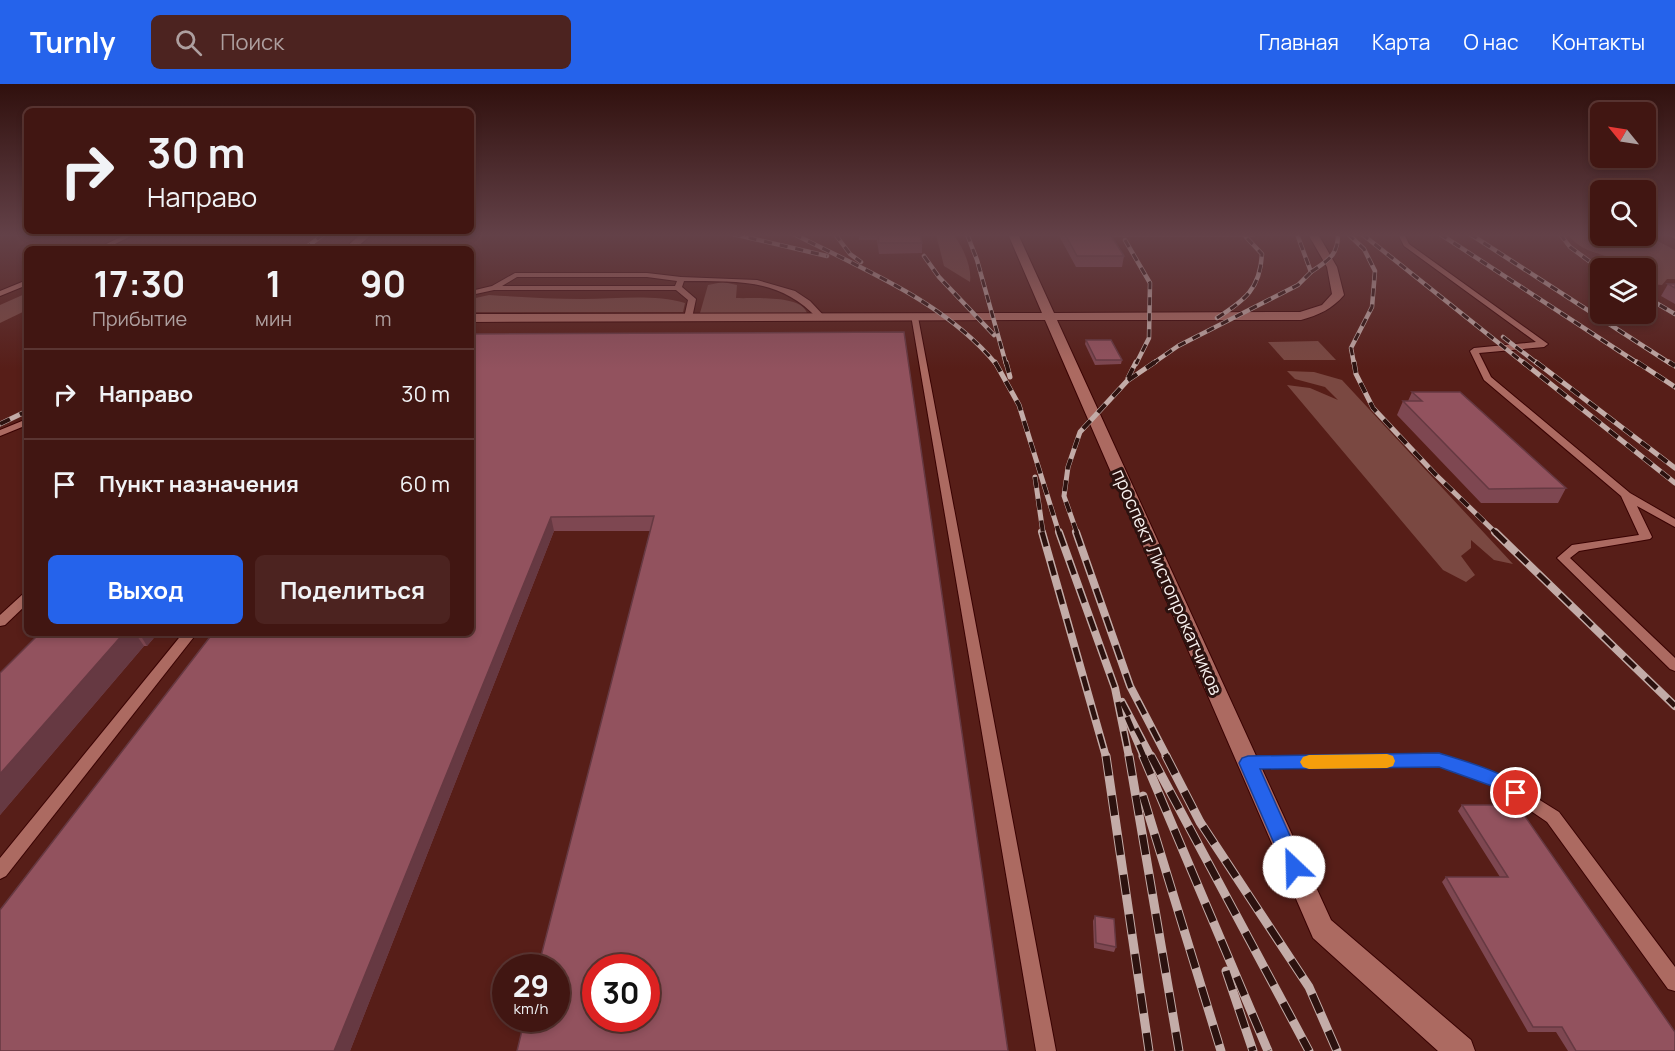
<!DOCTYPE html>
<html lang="ru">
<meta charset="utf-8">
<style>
body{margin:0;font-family:Manrope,sans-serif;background:#4c2320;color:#f1f3f6;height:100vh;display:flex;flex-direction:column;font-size:22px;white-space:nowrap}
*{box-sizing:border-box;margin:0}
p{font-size:20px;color:#ae9f9f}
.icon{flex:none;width:33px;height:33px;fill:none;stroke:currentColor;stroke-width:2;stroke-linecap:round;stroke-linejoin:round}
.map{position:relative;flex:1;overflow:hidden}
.panel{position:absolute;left:24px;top:162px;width:450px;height:390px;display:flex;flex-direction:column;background:#411612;border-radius:9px;box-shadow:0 3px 9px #0003,0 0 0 2px #5a3532}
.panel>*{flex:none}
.hud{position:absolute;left:24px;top:24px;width:450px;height:126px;border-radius:9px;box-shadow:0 3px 9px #0003,0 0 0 2px #5a3532;background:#411612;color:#f1f3f6;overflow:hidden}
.needle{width:39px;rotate:300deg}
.buttons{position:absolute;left:1590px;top:18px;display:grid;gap:12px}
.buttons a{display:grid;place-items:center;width:66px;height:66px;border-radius:9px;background:#411612;box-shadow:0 3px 9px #0003,0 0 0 2px #5a3532;font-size:30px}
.speed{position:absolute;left:492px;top:870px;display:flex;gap:12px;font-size:30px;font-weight:700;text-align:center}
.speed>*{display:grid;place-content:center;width:78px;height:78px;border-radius:50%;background:#411612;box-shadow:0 3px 9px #0003,0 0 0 2px #5a3532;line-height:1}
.speed small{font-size:15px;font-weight:400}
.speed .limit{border:9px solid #d22;background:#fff;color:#111}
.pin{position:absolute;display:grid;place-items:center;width:51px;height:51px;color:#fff;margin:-26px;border:3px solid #fff;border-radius:50%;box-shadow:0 2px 6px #0007}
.me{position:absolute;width:66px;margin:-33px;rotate:336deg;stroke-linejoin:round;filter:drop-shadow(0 0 4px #0008)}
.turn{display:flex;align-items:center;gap:21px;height:126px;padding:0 24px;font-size:27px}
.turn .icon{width:78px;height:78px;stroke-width:2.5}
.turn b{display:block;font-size:42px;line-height:51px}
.eta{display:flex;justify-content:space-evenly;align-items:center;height:102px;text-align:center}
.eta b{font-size:36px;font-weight:700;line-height:42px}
.action{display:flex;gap:12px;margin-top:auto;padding:12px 24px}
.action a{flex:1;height:69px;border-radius:9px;background:#2563eb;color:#fff;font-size:24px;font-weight:700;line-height:69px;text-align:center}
.action a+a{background:#4c2320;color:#f1f3f6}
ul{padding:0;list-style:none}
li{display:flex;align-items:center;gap:18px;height:90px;padding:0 24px;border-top:2px solid #5a3532}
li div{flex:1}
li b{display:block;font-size:22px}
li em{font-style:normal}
header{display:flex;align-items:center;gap:36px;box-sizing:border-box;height:84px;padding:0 30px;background:#2563eb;color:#fff}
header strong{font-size:28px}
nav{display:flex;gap:33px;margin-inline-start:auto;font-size:21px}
.search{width:420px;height:54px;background:#4c2320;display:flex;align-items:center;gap:15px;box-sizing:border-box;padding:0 21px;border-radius:9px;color:#ae9f9f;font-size:22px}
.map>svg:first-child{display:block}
</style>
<header>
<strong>Turnly</strong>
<div class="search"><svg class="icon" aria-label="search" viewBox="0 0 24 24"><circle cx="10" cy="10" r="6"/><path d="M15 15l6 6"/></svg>Поиск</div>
<nav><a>Главная</a><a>Карта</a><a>О нас</a><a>Контакты</a></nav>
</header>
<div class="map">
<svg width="1675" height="967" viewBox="0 0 1675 967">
<rect width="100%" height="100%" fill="#571e18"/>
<g fill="#7a4841">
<path d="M 936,150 L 960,150 L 955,153 C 964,165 972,184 970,198 L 944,182 Z"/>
<path d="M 1568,150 L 1646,151 L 1675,166 L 1675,195 L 1667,195 L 1662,201 L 1646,200 L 1646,184 L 1620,184 L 1622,178 C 1603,169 1580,169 1568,150 Z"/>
<path d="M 723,198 L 737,201 L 736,214 C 753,215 801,210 807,229 L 700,229 L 708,201 Z"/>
<polygon points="27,209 27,226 0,239 0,221"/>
<path d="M 489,211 C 521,213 551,215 583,215 C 615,215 654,210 685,219 L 683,228 L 471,228 L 471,215 Z"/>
<polygon points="1318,257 1336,276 1284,276 1268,258"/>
<polygon points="1287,287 1314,288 1342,296 1513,480 1494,476 1471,456 1471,464 1461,472 1475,491 1466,498 1443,486 1287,301 1310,304 1338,316 1325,303 1295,295"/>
</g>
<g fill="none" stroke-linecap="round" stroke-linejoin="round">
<g stroke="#390202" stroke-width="2">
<g id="lane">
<polygon points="127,150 135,150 105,165 96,165"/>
<polygon points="1398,150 1404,150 1409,160 1548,260 1544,263 1479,269 1491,293 1630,409 1675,435 1675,443 1637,422 1652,453 1650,455 1579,467 1570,474 1675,574 1675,587 1670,585 1557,474 1572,461 1639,451 1621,412 1484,296 1470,267 1474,264 1536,258 1404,162"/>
<polygon points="1666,150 1675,150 1675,155"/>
<path d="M 515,189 L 647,189 L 681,193 L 757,196 L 795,207 L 810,217 L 825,233 L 818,235 C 779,193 737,198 684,197 L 682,203 L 696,215 L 692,234 L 688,236 L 684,234 L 688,216 L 676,206 L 494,206 L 471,211 L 471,207 L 492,202 ZM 517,193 L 647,193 L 677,197 L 675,202 L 502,202 Z"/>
<polygon points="27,196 27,201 0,212 0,207"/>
<polygon points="911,231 918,233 1056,967 1036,967"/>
<polygon points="27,335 27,341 0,352 0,346"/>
<polygon points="27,509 27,520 5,541 0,542 0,531 23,510"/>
<polygon points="183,549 197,549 6,792 0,795 0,774"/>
<polygon points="1439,670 1503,693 1559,728 1675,883 1675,907 1668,905 1547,738 1493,701 1439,682 1248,685 1243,683 1240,679 1243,675 1248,673"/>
</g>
</g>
<g stroke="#390202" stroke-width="2">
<g id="street">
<polygon points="361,150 372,150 355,165 344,165"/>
<path d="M 1008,150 L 1018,150 L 1054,229 L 1300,228 L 1322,221 L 1332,210 L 1327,183 L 1308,150 L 1318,150 L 1337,183 L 1344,211 C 1332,225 1319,231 1301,236 L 1057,236 L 1331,836 L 1471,956 L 1475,967 L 1438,967 L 1313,854 L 1045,236 L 471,238 L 471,230 L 1042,229 Z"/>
</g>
</g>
<use href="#lane" fill="#ac6a61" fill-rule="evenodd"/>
<use href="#street" fill="#ac6a61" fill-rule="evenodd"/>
<g stroke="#c3aca8" stroke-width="4.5">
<g id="rail-far3">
<polyline points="733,150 827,172"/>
<path d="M 794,150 C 864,186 945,218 996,280"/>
<polyline points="835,150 850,170 861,178"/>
<polyline points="967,150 977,176 1006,280"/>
<polyline points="1348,150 1364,165 1375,187 1372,223 1351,264 1354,280"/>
<polyline points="1362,150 1525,280"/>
<polyline points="1440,150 1639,280"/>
<polyline points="1470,150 1671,280"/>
<polyline points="1560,150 1570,163 1600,185"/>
<polyline points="1125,156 1150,199 1149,254 1136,280"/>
<polyline points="304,165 324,150"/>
<polyline points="924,172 939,193 994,251"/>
<path d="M 1311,188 C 1328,176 1338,172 1338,150"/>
<polyline points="1646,213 1675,230"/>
<path d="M 1217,234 C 1245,216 1260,205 1262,170 L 1246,153"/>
<polyline points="1503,253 1538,280"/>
<polyline points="1152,280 1178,262 1298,201 1311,188 1297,150"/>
</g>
</g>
<g stroke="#c3aca8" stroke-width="5">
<g id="rail-far2">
<polyline points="995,278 1019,321 1059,449"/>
<polyline points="1006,278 1010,293"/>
<polyline points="1354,278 1356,290 1373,324 1434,389 1496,449"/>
<polyline points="1523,278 1675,399"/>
<polyline points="1536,278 1675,384"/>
<polyline points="1637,278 1675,303"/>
<polyline points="1669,278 1675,282"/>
<polyline points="1128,294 1136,278"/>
<polyline points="0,340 27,327"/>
<polyline points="1035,393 1043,449"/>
<polyline points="1077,449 1064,412 1068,383 1080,348 1127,297 1155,278"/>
</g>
</g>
<g stroke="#c3aca8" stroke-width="8">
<g id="rail-far1">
<polyline points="1042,448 1106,673"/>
<polyline points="1059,448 1115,604 1129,673"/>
<polyline points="1076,448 1130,602 1167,673"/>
<polyline points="1495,448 1675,622"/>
<polyline points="1122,618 1151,673"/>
<polyline points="1127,633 1144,673"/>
</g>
</g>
<g stroke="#c3aca8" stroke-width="9">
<g id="rail">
<polyline points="1106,672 1149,967"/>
<polyline points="1129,672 1179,967"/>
<polyline points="1143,672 1268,967"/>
<polyline points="1151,672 1309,967"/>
<polyline points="1166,672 1200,738 1309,903 1337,967"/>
<polyline points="1143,712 1221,967"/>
<polyline points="1226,887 1253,967"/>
</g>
</g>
<use href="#rail-far3" stroke="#2c120f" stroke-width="3" stroke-dasharray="8" stroke-linecap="butt"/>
<use href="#rail-far2" stroke="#2c120f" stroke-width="4" stroke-dasharray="11" stroke-linecap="butt"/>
<use href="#rail-far1" stroke="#2c120f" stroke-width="5" stroke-dasharray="15" stroke-linecap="butt"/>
<use href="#rail" stroke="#2c120f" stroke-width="7" stroke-dasharray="20" stroke-linecap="butt"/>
</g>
<g fill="#7e4751">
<polygon points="859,150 920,150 922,159 922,169 879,170 877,156 859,156"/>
<polygon points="1058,150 1255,150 1255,153 1112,153 1124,172 1122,183 1076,183"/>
<polygon points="1668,200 1675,200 1675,220 1661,212"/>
<polygon points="904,248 650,447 554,447 350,967 0,967 471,250"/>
<polygon points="1086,256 1122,276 1121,280 1095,281 1085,260"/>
<polygon points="1412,308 1566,404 1558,419 1481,419 1397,331 1403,317 1408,317"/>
<polygon points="40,549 158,549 147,562 144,562 0,731 0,589"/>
<polygon points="1462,721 1675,967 1568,967 1556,948 1528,948 1442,798 1446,793 1500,793 1458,727"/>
<polygon points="1095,832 1116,863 1114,868 1094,864 1093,837"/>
</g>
<g fill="#663942">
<polygon points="551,433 554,447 350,967 334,967"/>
<polygon points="124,549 135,549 144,562 0,731 0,690"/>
<polygon points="139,549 158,549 147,562"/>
</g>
<g fill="#92525e" stroke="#663942" stroke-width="1.5" fill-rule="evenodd">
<polygon points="878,150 920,150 922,159 879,159"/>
<polygon points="1065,150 1110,150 1124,172 1077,172"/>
<polygon points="1668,200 1675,200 1675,204"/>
<path d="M 904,248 L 1008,967 L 517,967 L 525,934 L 556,934 L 556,884 L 538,884 L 654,432 L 551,433 L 334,967 L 0,967 L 0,826 L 213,549 L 471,549 L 471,250 ZM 596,884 L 646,884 L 646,934 L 596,934 Z"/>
<polygon points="1086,256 1111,256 1122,276 1096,276"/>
<polygon points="1412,308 1460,308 1566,404 1489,405 1403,317 1422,317"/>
<polygon points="40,549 124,549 0,690 0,589"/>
<polygon points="1462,721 1517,721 1675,948 1675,967 1576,967 1562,943 1533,943 1446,793 1508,793"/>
<polygon points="1095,832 1114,835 1116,863 1096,859"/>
</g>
<linearGradient id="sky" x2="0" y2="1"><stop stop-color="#30100d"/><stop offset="0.53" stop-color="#634148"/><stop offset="1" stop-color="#634148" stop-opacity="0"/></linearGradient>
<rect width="1675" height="285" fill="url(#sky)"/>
<path fill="#2563eb" stroke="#184099" stroke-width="1.5" d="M 1439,669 C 1460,676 1515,690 1525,709 L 1522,714 L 1516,716 L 1492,702 L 1439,683 L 1260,685 L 1304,783 L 1301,789 L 1294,791 L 1287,789 L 1239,679 L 1242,674 L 1248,672 Z"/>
<polygon fill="#f59e0b" points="1387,670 1393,672 1395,677 1393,682 1387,684 1309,685 1303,683 1300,678 1303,673 1309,671"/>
<g text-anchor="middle" stroke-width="6" stroke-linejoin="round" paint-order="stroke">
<g font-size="18" fill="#f9f2f0" stroke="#2c120f">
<text transform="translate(1167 498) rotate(66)" y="6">проспект Листопрокатчиков</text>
</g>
</g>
</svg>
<div class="buttons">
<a><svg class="needle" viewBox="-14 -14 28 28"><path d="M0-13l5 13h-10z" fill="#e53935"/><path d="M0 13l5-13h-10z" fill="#ae9f9f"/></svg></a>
<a><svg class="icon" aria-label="search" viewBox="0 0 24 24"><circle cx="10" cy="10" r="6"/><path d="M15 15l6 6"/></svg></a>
<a><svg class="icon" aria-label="layers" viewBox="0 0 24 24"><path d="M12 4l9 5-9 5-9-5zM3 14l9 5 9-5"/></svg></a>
</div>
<div class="speed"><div>29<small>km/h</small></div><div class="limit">30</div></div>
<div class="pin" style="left:1516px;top:709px;background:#d93025"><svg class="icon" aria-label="arrive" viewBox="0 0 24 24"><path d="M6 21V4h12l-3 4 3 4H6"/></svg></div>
<svg class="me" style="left:1294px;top:783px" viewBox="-20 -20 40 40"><circle r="19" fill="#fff"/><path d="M0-13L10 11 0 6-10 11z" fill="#2563eb"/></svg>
<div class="hud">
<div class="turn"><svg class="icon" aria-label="right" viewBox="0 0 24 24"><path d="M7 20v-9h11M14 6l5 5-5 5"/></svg><div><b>30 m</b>Направо</div></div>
</div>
<section class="panel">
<div class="eta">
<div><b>17:30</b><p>Прибытие</p></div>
<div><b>1</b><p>мин</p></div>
<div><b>90</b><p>m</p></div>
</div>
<ul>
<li><svg class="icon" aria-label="right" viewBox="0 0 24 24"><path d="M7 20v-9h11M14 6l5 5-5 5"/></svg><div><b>Направо</b></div><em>30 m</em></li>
<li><svg class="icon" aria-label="arrive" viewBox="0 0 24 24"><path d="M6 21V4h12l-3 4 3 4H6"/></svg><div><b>Пункт назначения</b></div><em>60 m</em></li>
</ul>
<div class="action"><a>Выход</a><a>Поделиться</a></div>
</section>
</div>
